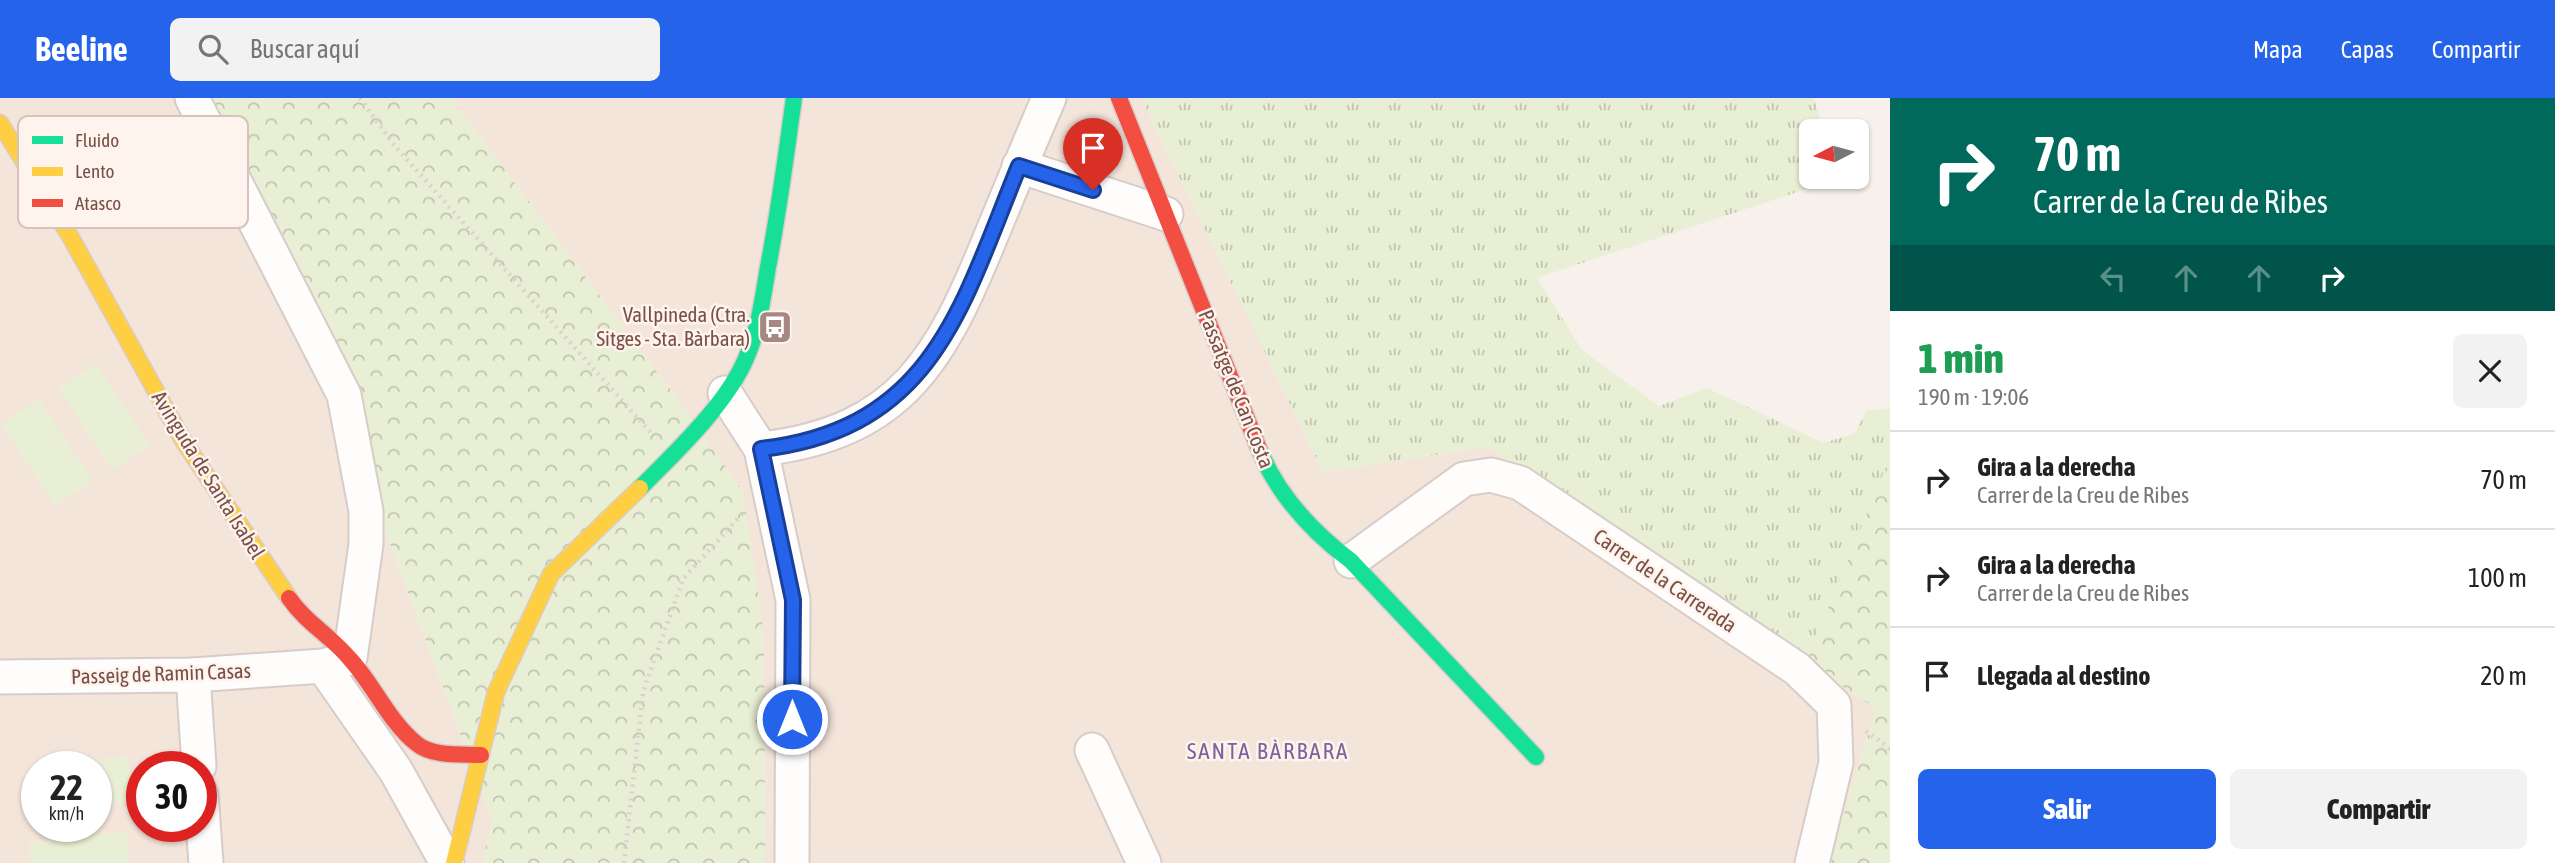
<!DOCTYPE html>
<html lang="es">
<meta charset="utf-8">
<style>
body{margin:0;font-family:"Asap Condensed",sans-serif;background:#f2f2f2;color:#222;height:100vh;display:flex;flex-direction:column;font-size:26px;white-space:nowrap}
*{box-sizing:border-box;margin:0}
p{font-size:23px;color:#767676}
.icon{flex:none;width:38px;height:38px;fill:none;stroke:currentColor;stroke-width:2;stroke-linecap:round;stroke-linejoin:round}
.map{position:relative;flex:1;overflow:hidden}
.drawer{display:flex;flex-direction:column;background:#fff;width:665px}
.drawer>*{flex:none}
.guide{background:#00695c;color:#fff;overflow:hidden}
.needle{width:46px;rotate:264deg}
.tools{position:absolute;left:1799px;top:21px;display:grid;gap:14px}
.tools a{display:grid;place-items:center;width:70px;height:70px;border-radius:10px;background:#fff;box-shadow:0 2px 5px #0004;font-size:35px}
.speed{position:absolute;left:21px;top:653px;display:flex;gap:14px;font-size:35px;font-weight:700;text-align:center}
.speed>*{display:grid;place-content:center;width:91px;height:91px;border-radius:50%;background:#fff;box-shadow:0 2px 5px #0004;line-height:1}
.speed small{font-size:18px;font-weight:400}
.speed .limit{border:10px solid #d22;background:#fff;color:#111}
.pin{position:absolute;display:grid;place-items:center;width:60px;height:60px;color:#fff;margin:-72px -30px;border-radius:50% 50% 50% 0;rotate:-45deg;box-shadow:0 0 7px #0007}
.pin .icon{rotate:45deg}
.me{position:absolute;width:77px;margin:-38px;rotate:0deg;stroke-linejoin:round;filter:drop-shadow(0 0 5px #0008)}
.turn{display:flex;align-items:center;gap:24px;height:147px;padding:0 28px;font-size:32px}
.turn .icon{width:91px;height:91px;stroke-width:2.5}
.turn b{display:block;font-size:49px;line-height:60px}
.lanes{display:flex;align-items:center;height:66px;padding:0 28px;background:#0003;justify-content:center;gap:35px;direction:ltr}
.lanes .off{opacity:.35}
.round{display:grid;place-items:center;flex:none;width:74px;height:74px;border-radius:10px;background:#f2f2f2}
.summary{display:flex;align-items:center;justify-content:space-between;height:119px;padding:0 28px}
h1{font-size:42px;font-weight:800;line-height:52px;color:#1e9e55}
.cta{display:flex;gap:14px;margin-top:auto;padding:14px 28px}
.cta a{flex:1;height:80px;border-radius:10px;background:#2563eb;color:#fff;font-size:28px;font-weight:800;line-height:80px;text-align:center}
.cta a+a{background:#f2f2f2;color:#222}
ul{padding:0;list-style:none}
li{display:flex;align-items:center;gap:21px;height:98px;padding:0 28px;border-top:2px solid #e0e0e0}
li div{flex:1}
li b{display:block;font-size:26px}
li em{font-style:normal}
header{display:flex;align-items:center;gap:42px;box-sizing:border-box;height:98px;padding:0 35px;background:#2563eb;color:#fff}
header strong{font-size:33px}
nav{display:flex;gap:38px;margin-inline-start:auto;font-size:24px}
.search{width:490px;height:63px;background:#f2f2f2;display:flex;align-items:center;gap:18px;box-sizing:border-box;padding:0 24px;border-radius:10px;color:#767676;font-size:26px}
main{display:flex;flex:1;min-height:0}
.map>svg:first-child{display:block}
</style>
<header>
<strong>Beeline</strong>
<div class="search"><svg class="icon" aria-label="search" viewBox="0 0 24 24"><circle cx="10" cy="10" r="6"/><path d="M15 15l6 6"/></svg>Buscar aquí</div>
<nav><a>Mapa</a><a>Capas</a><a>Compartir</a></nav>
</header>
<main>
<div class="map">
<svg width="1890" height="765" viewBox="0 0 1890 765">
<defs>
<pattern id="grass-tufts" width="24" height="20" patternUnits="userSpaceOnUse" patternTransform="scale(1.75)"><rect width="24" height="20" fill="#e8efd4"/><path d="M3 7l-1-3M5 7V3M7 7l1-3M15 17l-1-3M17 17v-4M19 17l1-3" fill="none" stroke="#c1c4ae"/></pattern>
<pattern id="forest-crowns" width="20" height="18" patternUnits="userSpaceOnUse" patternTransform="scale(1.75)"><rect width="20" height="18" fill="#e8efd4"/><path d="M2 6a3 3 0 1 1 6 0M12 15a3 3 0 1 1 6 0" fill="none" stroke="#c1c4ae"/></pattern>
</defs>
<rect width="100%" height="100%" fill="#f8f1eb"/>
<g fill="#f4e5db" fill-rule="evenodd">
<path d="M 0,0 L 207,0 L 344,257 L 380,418 L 492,722 L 482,765 L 0,765 ZM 37,668 L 96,668 L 96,728 L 37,728 ZM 142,668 L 201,668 L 201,728 L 142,728 Z"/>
<polygon points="451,0 1141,0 1323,374 1488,349 1876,611 1829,765 765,765 764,537 679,303"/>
</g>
<polygon fill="url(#grass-tufts)" points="1141,0 1814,0 1824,33 1811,33 1811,79 1837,81 1537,180 1582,252 1659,308 1707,290 1824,345 1855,335 1867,312 1890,311 1890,359 1806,564 1488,349 1323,374"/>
<g fill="url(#forest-crowns)">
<polygon points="207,0 451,0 679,303 743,394 764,537 765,765 482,765 492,722 380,418 344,257"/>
<polygon points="1890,359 1890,765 1829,765 1876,611 1806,564"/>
</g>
<g fill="#e8efd4">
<polygon points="96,265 150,347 112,372 58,290"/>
<polygon points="39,301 93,383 55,408 1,326"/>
<polygon points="128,658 133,704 96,707 96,668 37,668 35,713 31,668"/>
<polygon points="126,734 129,765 31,765 29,744"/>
</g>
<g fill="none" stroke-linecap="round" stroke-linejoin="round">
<g stroke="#d7ccc8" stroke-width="37">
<g id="street">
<polyline points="1019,68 1166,116"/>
<polyline points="725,295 761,351 793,502 792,765"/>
<path d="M 761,351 C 903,335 942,258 991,138 C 1010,92 1029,46 1049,0"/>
<polyline points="1351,463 1464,381 1491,377 1520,385 1797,571 1834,607 1836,665 1812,765"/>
<polyline points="323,568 396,673 447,765"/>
<polyline points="193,577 199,668"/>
<polyline points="0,579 193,577 323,568 350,560 366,446 366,413 344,297 192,0"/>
<polyline points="1092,652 1144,765"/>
<polyline points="201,696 206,765"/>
</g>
</g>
<g stroke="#d9cdc9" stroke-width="19">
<g id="fast">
<path d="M 1259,351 C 1278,397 1311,433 1351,463 L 1536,659"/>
<path d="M 640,390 C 676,354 728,305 747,258 C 759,230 763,199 768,169 C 779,113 786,57 794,0"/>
</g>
</g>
<g stroke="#d9cdc9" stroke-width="19">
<g id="slow">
<polyline points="0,25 70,138 184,344 289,500"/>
<polyline points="454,765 496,594 551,476 640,390"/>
</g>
</g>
<g stroke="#d9cdc9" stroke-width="19">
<g id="jam">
<polyline points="1119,0 1259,351"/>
<path d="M 289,500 C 306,525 331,538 350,561 C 374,587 389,624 417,646 C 433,659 462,656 481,657"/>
</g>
</g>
<g stroke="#dbd0cd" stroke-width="4.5" stroke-dasharray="2 5" stroke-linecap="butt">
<polyline points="360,0 394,47 650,334"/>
<polyline points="1866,633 1890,651"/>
<polyline points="624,765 643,594 683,481 743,415"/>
</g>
<use href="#street" stroke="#fefdfc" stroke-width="33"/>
<use href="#fast" stroke="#16e098" stroke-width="16"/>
<use href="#slow" stroke="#ffcf43" stroke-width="16"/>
<use href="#jam" stroke="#f24e42" stroke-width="16"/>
</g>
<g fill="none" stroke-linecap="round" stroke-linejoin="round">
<g stroke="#184099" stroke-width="18">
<path id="route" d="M 792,621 L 793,502 L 761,351 C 934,331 962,207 1019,68 L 1093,92"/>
</g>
<use href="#route" stroke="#2563eb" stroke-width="12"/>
</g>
<defs>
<g id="bus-square" transform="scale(1.75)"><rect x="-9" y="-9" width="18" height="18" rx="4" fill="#a58881" stroke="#fff4ed"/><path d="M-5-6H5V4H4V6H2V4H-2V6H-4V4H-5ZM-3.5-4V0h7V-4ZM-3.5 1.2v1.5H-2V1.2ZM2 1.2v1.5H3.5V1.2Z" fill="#fff"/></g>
</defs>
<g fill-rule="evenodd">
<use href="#bus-square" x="775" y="229"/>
</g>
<g text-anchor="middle" stroke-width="5" stroke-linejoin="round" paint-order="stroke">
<g font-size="21" fill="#795048" stroke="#fff4ed" text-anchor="end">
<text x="750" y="224">Vallpineda (Ctra.<tspan x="750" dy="24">Sitges - Sta. Bàrbara)</tspan></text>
</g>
<g font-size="21" fill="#795048" stroke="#fff4ed">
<text transform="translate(1236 291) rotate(68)" y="7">Passatge de Can Costa</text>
<text transform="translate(208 377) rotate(58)" y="7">Avinguda de Santa Isabel</text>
<text transform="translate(1665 483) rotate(34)" y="7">Carrer de la Carrerada</text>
<text transform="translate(161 576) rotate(-2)" y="7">Passeig de Ramin Casas</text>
</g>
<g font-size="23" letter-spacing="2" fill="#7e639d" stroke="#fff4ed">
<text x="1268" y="661">SANTA BÀRBARA</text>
</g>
</g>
<rect x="18" y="18" width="230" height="112" rx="10" fill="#fff4ed" stroke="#d7c3bc" stroke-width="2"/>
<rect x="32" y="38" width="31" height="8" fill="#16e098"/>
<rect x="32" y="69" width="31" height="9" fill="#ffcf43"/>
<rect x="32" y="101" width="31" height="8" fill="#f24e42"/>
<g font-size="19" fill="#795048">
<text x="75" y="49">Fluido</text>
<text x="75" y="80">Lento</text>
<text x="75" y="112">Atasco</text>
</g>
</svg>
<div class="tools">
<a><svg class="needle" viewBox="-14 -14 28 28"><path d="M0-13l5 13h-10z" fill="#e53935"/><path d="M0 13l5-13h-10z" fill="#767676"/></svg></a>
</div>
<div class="speed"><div>22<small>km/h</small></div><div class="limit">30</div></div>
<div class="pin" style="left:1093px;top:92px;background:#d93025"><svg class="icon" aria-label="arrive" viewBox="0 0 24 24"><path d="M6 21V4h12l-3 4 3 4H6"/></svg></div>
<svg class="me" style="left:792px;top:621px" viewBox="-20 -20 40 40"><circle r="17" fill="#2563eb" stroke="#fff" stroke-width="3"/><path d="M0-11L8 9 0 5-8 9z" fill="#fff"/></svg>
</div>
<section class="drawer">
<div class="guide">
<div class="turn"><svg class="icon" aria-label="right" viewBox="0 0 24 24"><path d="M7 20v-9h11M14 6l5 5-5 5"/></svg><div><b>70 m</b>Carrer de la Creu de Ribes</div></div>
<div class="lanes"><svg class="icon off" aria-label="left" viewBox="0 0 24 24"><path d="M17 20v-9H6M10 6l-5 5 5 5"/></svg><svg class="icon off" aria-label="ahead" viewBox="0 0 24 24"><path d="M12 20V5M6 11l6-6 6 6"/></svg><svg class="icon off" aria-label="ahead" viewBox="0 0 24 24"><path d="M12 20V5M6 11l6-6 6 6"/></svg><svg class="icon" aria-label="right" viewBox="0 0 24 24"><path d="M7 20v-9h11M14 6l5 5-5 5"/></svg></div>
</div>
<div class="summary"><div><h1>1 min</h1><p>190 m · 19:06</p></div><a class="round"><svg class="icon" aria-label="close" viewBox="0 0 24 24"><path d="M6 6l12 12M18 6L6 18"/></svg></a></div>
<ul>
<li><svg class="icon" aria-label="right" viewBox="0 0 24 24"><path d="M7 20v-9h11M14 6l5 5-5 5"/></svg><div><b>Gira a la derecha</b><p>Carrer de la Creu de Ribes</p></div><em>70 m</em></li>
<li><svg class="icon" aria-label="right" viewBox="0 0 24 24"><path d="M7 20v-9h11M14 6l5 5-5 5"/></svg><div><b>Gira a la derecha</b><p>Carrer de la Creu de Ribes</p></div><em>100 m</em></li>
<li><svg class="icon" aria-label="arrive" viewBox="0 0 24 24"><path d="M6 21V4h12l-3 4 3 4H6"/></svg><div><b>Llegada al destino</b></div><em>20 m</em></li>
</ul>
<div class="cta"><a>Salir</a><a>Compartir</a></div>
</section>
</main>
